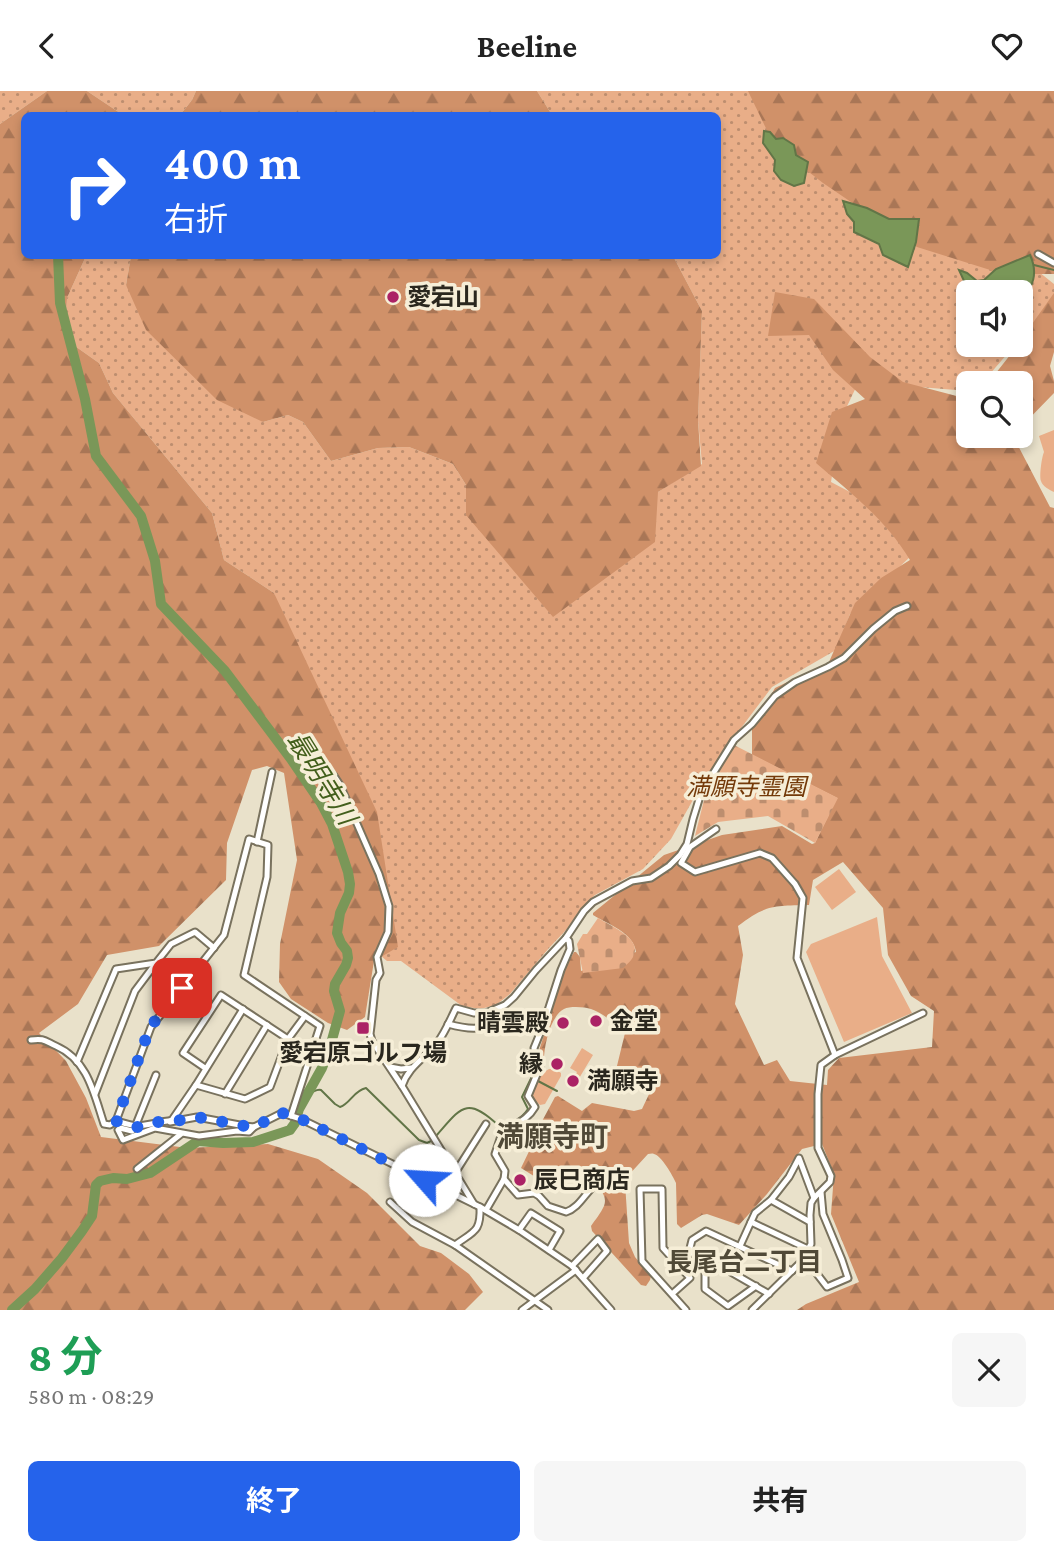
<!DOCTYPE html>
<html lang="ja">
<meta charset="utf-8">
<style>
body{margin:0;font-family:"Crimson Pro","Noto Sans JP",serif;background:#f6f6f6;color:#222;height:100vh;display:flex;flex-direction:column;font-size:26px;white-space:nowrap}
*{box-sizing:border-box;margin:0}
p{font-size:23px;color:#767676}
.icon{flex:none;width:38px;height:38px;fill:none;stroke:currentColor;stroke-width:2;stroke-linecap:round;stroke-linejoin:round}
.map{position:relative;height:1219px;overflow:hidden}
.sheet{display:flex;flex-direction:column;background:#fff;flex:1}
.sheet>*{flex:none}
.guide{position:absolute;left:21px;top:21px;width:700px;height:147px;border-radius:10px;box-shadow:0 4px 10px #0003;background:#2563eb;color:#fff;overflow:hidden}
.buttons{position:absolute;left:956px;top:189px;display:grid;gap:14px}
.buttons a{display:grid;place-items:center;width:77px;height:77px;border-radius:10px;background:#fff;box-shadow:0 4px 10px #0003;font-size:35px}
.pin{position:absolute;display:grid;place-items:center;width:60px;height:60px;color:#fff;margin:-30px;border-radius:14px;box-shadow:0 4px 10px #0006}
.me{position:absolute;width:77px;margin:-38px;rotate:296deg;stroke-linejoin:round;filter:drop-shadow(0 0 5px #0008)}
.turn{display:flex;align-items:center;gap:24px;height:147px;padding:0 28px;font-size:32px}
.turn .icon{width:91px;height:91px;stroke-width:2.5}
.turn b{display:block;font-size:49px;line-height:60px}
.round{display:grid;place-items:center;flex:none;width:74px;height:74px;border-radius:10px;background:#f6f6f6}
.summary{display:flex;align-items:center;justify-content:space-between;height:119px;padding:0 28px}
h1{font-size:42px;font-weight:700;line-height:52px;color:#1e9e55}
.button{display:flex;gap:14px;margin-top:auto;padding:14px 28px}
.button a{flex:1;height:80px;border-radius:10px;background:#2563eb;color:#fff;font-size:28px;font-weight:700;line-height:80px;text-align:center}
.button a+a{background:#f6f6f6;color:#222}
header{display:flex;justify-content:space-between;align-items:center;height:91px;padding:0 28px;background:#fff;font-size:32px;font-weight:700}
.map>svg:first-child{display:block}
</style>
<header><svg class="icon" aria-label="back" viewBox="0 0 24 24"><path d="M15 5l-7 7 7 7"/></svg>Beeline<svg class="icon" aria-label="heart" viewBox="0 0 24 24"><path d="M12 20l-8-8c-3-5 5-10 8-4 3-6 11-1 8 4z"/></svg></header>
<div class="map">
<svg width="1054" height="1219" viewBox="0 0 1054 1219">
<defs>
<pattern id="grass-dots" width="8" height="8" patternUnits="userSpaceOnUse" patternTransform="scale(1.75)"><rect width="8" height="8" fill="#e9ae88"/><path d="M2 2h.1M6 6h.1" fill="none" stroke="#bd8e6f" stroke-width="1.8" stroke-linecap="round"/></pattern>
<pattern id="forest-firs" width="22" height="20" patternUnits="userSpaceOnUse" patternTransform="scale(1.75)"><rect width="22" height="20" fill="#d09169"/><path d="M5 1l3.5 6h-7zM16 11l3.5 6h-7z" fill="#a97656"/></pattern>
<pattern id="cemetery-stones" width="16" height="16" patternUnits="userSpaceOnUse" patternTransform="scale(1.75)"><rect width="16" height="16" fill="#e9ae88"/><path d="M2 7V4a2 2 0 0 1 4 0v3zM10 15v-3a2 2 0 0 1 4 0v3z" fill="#bd8e6f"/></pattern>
</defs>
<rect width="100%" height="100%" fill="#e9e1ca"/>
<g fill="url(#grass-dots)">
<polygon points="0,0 47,0 0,33"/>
<polygon points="87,0 196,0 192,9 180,24 123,24"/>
<polygon points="537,0 760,0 1039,181 1054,193 1054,206 1043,224 1020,248 1020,201 968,201 968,254 1015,254 982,292 968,292 968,300 907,295 868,271 841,328 831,391 886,420 912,464 850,523 836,559 772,596 735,645 694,707 671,748 643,778 595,804 581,818 567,838 549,857 510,903 496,914 480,918 462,915 401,870 387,870 381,865 274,502 224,469 212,422 113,302 99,272 65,248 67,207 86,165 131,165 126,194 263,331 288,324 303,331 331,370 378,357 409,356 453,373 466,394 466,424 658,401 702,373 698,329 702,220 673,165 718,164 718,24 552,24"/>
</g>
<g fill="url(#forest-firs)" fill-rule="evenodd">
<polygon points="47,0 87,0 123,24 24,24 24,164 86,165 67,207 65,248 99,272 113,302 212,422 224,469 274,502 377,721 398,856 374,870 365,926 347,939 328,932 291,908 279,891 280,853 297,769 284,682 267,675 252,679 227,752 226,789 159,855 107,864 78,913 39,942 66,970 86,1007 101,1046 188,1057 268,1053 318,1068 367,1102 420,1155 441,1162 469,1183 483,1201 465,1219 0,1219 0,33"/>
<polygon points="196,0 537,0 552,24 180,24 192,9"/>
<polygon points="748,0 1054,0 1054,183 1003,183 917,156 823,92 774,54"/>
<polygon points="131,165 673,165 702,220 698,329 701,375 658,401 655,451 553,526 466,424 466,394 453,373 409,356 378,357 331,370 303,331 288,324 263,331 217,309 146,239 126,194"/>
<path d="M 775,201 L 814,208 L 870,266 L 903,291 L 968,308 L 968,345 L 1013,345 L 1050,416 L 1054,417 L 1054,1219 L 797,1219 L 806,1213 L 859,1191 L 831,1123 L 834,1083 L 822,1053 L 802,1058 L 767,1103 L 739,1134 L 707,1123 L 702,1124 L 681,1137 L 677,1133 L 676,1092 C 673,1085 661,1064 654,1063 C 652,1062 650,1063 648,1063 L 626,1087 L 625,1092 L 629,1152 L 635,1166 L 651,1185 L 650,1189 L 646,1195 L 641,1194 L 592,1140 L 591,1135 C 595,1129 601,1122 604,1115 C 610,1099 587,1088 576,1080 L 574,1080 L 549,1092 L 545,1092 L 521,1077 L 534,1050 L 533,1047 L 555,1006 L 558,1005 L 582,1020 L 592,1012 L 634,1020 L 642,1018 L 651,999 L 650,995 L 616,979 L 625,942 L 624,939 C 615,933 601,921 591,918 C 585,916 570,915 564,918 C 550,925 543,958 544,973 L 541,971 L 538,963 L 565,877 L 574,861 L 576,861 L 580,866 L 581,880 L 636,861 C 634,842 608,833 593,824 L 593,822 L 664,764 L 722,744 L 782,735 L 812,753 L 815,752 L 837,707 L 752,664 L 752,638 L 775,597 L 829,571 L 855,512 L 881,487 L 910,469 C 886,429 851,402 816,372 L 832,321 L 865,308 L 833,279 L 809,244 L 768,245 ZM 843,771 L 883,817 L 888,864 L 911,905 L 934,920 L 932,956 L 839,967 L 828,979 L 827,994 L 790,990 L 777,969 L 764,974 L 735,913 L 743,864 L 738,835 C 766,813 775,815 809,814 L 813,789 Z"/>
<polygon points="1054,202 1054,261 1050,275 1054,290 1054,302 1020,337 1020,292 988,292 1018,254 1020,254 1020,250"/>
</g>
<g fill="url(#cemetery-stones)">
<polygon points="732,653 838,707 815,752 768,725 718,731 695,745 705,705"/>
<path d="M 598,827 C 618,839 654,853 623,877 L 583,882 L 577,853 L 583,843 L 587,843 Z"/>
</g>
<g fill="#e9ae88">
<path d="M 1054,339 L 1054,401 C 1050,399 1042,395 1041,390 C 1039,385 1042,365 1044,361 L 1039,345 Z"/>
<polygon points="839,778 856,801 832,819 815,796"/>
<polygon points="877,826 882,865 912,922 844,951 806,861 811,853"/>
<polygon points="582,957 593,964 575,994 571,991 577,981 570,977"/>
<polygon points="549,978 555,978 561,982 561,985 545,1013 540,1014 530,1005 539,984"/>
</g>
<g fill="#7a9758" stroke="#627547" stroke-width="2">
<polygon points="764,40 770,41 776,48 783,47 794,54 796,64 808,71 804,92 794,95 781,89 774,80 775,69 763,52"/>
<polygon points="843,110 867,117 889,128 919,128 916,151 908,176 883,164 879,153 854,141 854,131 847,123"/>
<path d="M 1030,164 C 1038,181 1034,197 1020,209 L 1020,201 L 975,201 L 964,190 L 959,179 L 967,182 L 977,190 L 984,189 L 996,178 Z"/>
</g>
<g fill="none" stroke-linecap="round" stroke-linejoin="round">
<g stroke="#627547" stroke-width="2">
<polyline points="1034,174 1054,179"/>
<polyline points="535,970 531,959 537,942"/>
<polyline points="538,990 557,1000"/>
<path d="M 307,1002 C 313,1003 316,997 321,999 L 335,1013 L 340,1016 C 351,1012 353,1000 366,997 L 419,1049 L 427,1052 L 431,1050"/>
<path d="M 436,1045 C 461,1017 466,1004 499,1035 C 510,1035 522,1027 528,1018 L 522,1006 L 537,975"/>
</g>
<polyline stroke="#7a9758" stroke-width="10" points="12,1219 35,1198 62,1167 82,1140 92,1125 96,1094 100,1090 113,1087 127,1088 150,1082 198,1050 223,1052 253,1051 290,1039 295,1032 299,1018 322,977 330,956 340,920 334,900 335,893 346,874 348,867 347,860 341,852 337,842 340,822 349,802 350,793 348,781 332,733 321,712 291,668 225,580 161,513 155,470 141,425 96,365 85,308 60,212 58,164"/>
<g stroke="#79725e" stroke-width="9">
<g id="minor">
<polyline points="1038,163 1054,172"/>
<polyline points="311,663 334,685 340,694 379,783 389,815 388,841 377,866 380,882 376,889 371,935 370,943 372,950 402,995 474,1113"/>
<polyline points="716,738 690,756 681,772 695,781 760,762 772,767 795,793 803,807 797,867 835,964"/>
<polyline points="257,751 272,681"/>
<path d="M 448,933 C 466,938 482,940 499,931"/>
<path d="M 31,949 C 44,947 45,950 56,955 C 88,969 94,1003 104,1033 L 110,1034 L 116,1030 C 137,1036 135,1036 156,1032 C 161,1030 167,1031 172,1029 L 196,994 L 245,1008 L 270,996 L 288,948 L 305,925"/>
<polyline points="77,971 116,878 156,872 171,853 195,841 214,857"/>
<polyline points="390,976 401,978 411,977"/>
<polyline points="205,977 183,962 221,904 288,948"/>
<polyline points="196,994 243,918"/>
<path d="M 402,995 C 408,976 425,967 437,952 C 445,942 450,929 456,917 L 474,922 L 486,922 L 505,914 L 514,906 L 536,879 L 566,847 L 584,820 L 593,811 L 632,790 L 651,787 L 669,775 L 680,764 L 687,753 L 693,728 L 701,702 L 734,649 L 752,633 L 775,605 L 795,591 L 828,576 L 844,567 L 873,538 L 895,520 L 907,515"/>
<polyline points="95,1003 135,900 156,872"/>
<polyline points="225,1003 267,934"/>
<polyline points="116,1030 151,936 224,844 249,748 268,754 267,786 244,884 320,935 291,1025"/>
<polyline points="170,1031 197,1026 245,1035 254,1036 282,1022 301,1028 480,1116 519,1139 572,1175 611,1219"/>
<polyline points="135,1036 156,984"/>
<polyline points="137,1036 132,1040 120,1037 118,1039 123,1049 155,1037 199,1045 237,1040 249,1041 254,1036"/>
<polyline points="137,1078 181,1043"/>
<polyline points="455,1082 486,1033"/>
<path d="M 504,1088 L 518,1104 L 534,1102 L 539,1105 L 548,1115 L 566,1121 C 579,1117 585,1102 596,1093"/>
<polyline points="771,1109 810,1131"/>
<polyline points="390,1111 412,1131 455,1154 548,1219"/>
<path d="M 486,1119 L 504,1088 L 505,1080 L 495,1063 L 502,1042 C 514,1033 527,1030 535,1016 L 528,1005 L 540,976 L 535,965 L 534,957 L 543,935 L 561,879 L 570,858 L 569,850 L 566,847"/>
<polyline points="751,1131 808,1158"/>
<polyline points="519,1139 531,1122 560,1140 549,1159"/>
<path d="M 455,1154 C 474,1140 481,1141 480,1116"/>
<polyline points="740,1155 755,1122 771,1109 789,1086 799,1067 814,1107"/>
<polyline points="804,1166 827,1196 848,1187 842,1169 823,1123 821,1101"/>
<polyline points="705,1170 705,1198 728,1215 756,1195"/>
<polyline points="572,1175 598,1148 607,1160 584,1186"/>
<polyline points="672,1203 690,1187 663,1157 662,1098 640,1098 642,1170 686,1219"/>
<polyline points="769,1203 731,1181 695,1166 690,1157 692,1149 706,1140 792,1180"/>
<polyline points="522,1219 576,1179"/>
<polyline points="752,1219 801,1171 811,1153 810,1124 811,1112 814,1107 830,1091 831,1085 818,1057 818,1003 821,974 835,964 923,922"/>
</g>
</g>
<use href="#minor" stroke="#fff" stroke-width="5"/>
</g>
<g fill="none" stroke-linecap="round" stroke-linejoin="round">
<polyline stroke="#2563eb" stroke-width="12" stroke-dasharray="0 21.6" points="182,897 150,936 116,1030 134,1036 142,1036 158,1031 170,1031 197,1026 245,1035 254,1036 282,1022 301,1028 425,1089"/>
</g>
<g fill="#ab2265" stroke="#f6eed7" stroke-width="2.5">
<circle cx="393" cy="206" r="7"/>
<circle cx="596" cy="930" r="7"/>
<circle cx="563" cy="932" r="7"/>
<rect x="356" y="930" width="14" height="14" rx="3.5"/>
<circle cx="557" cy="973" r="7"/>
<circle cx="573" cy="990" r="7"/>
<circle cx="520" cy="1089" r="7"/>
</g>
<g text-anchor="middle" stroke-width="7" stroke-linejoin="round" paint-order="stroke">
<g font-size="24" font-weight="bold" fill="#2a271e" stroke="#f6eed7" text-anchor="start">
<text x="407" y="214">愛宕山</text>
<text x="610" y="938">金堂</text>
<text x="549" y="940" text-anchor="end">晴雲殿</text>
<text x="363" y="970" text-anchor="middle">愛宕原ゴルフ場</text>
<text x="543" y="981" text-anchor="end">縁</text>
<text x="587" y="998">満願寺</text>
<text x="534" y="1097">辰巳商店</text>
</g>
<g font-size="24" font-style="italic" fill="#743a09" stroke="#f6eed7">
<text x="746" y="704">満願寺霊園</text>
</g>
<g font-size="26" font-style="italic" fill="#435f1c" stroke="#f6eed7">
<text transform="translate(322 687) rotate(58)" y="9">最明寺川</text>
</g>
<g font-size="26" font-weight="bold" fill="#504937" stroke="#f6eed7">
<text x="744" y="1180">長尾台二丁目</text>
</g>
<g font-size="28" font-weight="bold" fill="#504937" stroke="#f6eed7">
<text x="552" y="1055">満願寺町</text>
</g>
</g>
</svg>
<div class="buttons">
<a><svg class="icon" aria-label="sound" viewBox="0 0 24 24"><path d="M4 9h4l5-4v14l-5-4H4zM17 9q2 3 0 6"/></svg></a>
<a><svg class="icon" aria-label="search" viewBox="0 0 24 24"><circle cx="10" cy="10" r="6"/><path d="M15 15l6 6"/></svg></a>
</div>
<div class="pin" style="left:182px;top:897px;background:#d93025"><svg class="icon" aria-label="arrive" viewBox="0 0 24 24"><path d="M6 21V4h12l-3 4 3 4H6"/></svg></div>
<svg class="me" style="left:425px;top:1089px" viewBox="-20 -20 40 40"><circle r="19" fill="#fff"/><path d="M0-13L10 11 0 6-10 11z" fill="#2563eb"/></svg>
<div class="guide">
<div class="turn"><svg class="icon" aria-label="right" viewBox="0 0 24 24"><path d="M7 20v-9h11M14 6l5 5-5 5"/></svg><div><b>400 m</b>右折</div></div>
</div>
</div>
<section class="sheet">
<div class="summary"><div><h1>8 分</h1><p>580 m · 08:29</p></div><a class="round"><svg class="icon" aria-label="close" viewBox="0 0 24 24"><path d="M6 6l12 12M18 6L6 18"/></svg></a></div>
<div class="button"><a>終了</a><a>共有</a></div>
</section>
